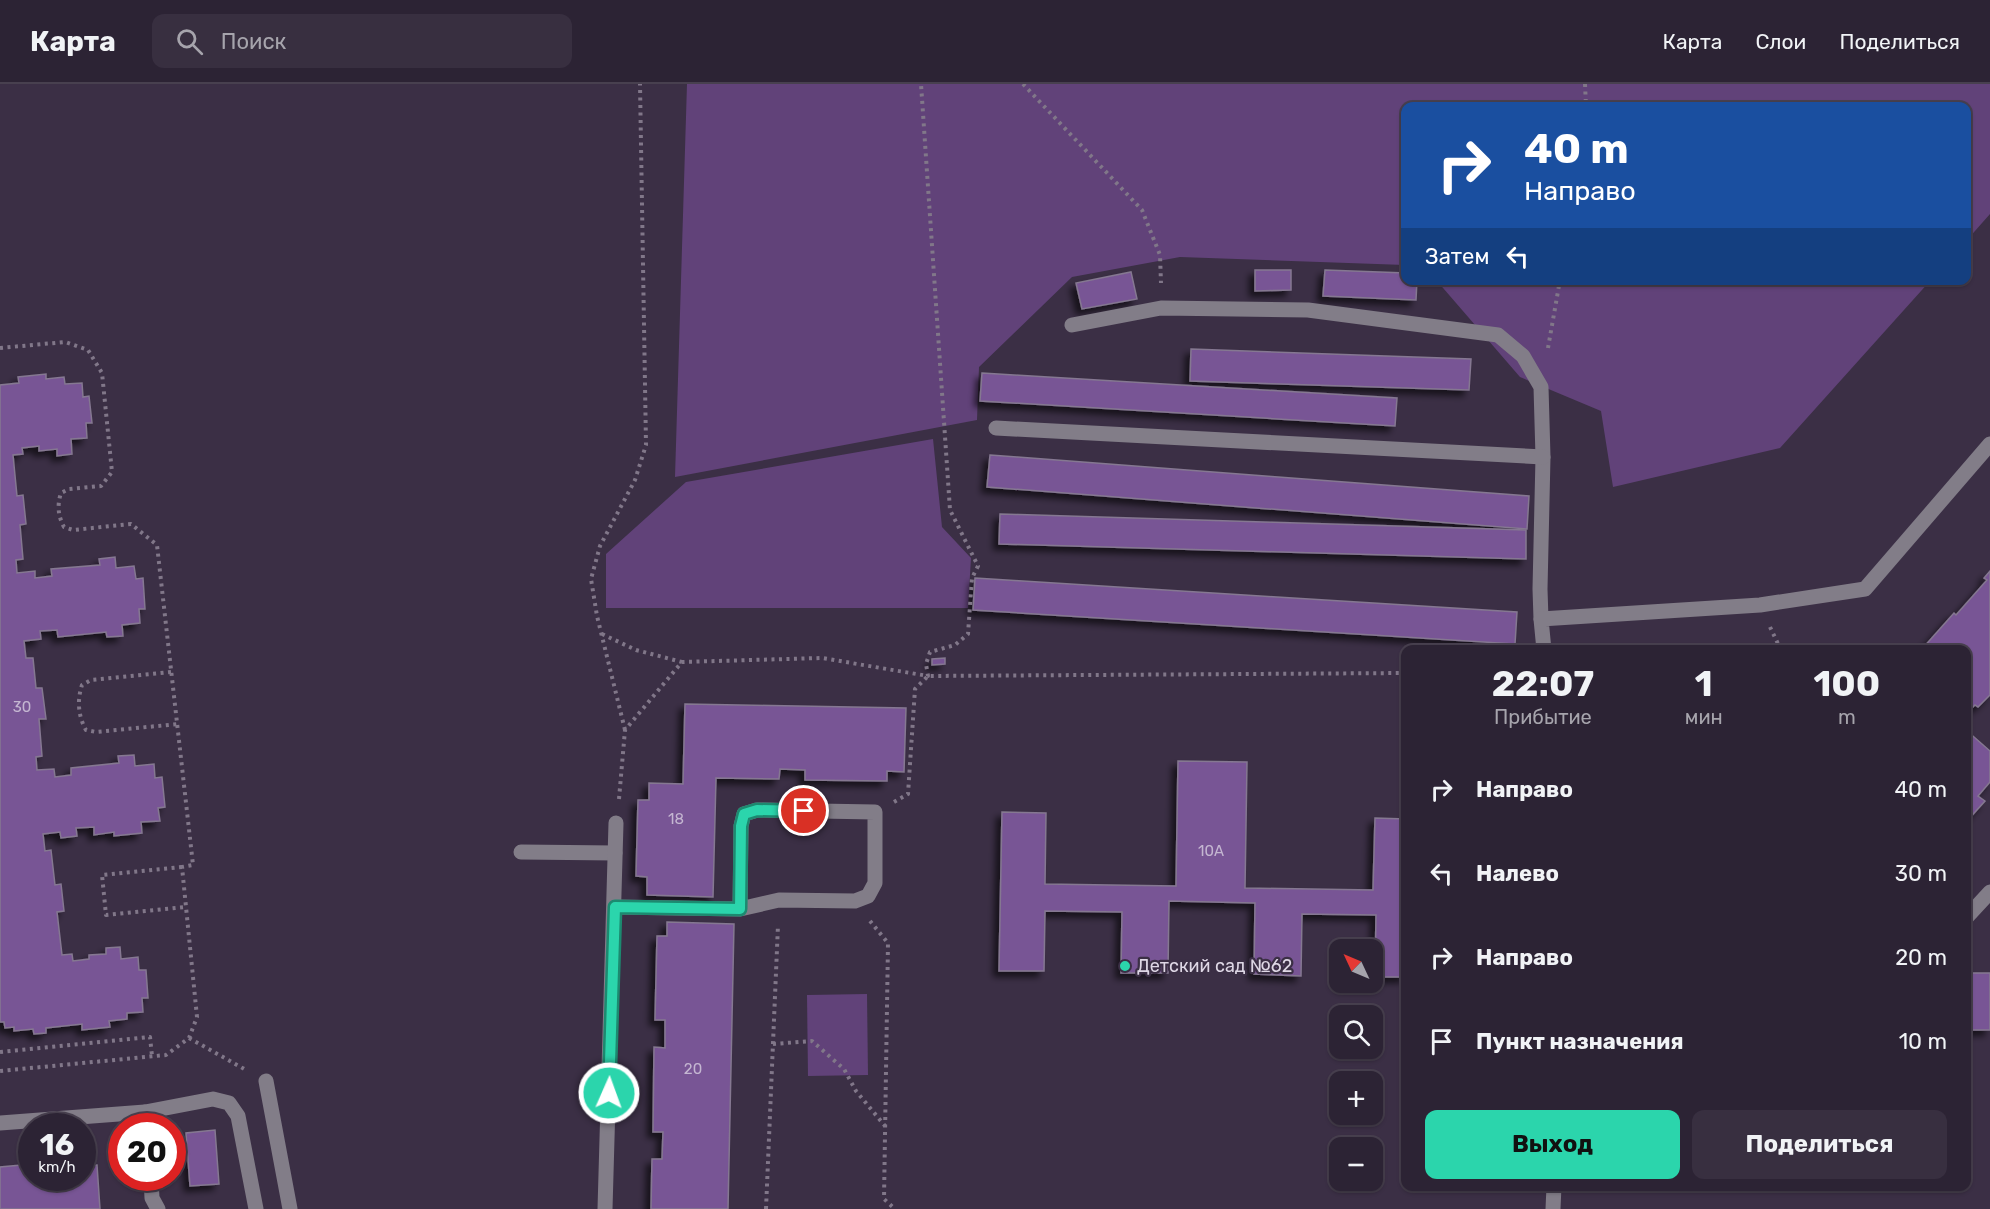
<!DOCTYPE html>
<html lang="ru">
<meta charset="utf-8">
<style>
body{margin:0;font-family:Rubik,sans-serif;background:#382f40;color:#f1f3f6;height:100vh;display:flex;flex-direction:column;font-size:22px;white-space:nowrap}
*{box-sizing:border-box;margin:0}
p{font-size:20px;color:#a6a4ac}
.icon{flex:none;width:33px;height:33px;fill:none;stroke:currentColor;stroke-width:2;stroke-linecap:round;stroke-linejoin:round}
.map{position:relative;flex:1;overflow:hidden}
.drawer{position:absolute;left:1401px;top:561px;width:570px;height:546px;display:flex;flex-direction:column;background:#2c2334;border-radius:12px;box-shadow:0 2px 4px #0004,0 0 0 2px #48404f}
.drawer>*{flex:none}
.banner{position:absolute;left:1401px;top:18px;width:570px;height:183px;border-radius:12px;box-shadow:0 2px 4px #0004,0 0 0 2px #48404f;background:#1a4fa0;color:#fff;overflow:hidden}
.needle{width:39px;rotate:314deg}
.controls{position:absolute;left:1329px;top:855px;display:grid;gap:12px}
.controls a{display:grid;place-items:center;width:54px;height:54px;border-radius:12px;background:#2c2334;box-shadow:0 2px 4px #0004,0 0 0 2px #48404f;font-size:30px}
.speed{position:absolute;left:18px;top:1029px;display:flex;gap:12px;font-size:30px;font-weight:700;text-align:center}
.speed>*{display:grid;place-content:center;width:78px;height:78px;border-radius:50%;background:#2c2334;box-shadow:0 2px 4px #0004,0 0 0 2px #48404f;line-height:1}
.speed small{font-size:15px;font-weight:400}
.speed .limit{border:9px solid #d22;background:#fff;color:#111}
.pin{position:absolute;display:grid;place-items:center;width:51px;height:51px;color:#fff;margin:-26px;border:3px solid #fff;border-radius:50%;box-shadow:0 2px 6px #0007}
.me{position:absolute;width:66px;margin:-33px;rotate:2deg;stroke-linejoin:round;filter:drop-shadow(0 0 4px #0008)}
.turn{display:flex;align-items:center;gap:21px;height:126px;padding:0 24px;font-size:27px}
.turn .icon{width:78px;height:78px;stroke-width:2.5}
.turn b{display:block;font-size:42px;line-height:51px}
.then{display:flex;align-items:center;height:57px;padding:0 24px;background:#0003;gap:12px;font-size:22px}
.eta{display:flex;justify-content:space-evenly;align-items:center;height:102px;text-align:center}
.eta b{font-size:36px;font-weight:700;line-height:42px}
.button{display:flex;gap:12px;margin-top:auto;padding:12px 24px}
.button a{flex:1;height:69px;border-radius:12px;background:#2bd5ac;color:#111;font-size:24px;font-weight:700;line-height:69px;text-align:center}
.button a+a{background:#382f40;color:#f1f3f6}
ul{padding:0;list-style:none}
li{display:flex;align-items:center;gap:18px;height:84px;padding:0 24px}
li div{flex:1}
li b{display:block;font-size:22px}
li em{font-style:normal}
header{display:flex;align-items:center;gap:36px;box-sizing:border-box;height:84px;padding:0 30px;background:#2c2334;border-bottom:2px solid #48404f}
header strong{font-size:28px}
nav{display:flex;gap:33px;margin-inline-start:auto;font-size:21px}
.search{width:420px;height:54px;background:#382f40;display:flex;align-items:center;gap:15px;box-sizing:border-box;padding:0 21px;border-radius:12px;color:#a6a4ac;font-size:22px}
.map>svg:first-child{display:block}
</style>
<header>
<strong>Карта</strong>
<div class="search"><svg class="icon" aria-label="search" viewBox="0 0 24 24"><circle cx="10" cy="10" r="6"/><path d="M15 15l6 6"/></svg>Поиск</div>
<nav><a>Карта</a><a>Слои</a><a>Поделиться</a></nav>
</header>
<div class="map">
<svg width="1990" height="1125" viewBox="0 0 1990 1125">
<defs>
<filter id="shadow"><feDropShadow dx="-5.5" dy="5.5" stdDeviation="3" flood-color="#0009"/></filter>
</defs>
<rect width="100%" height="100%" fill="#3b2f45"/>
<g fill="#614279">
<polygon points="687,0 1990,0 1990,130 1967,156 1966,22 1406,22 1405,181 1180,173 1072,193 979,283 977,336 675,393"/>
<polygon points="1437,197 1930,197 1780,364 1613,403 1601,327 1520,293"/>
<polygon points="933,355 942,443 971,474 968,524 606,524 606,470 686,398"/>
<polygon points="867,910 868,991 808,992 807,911"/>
</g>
<g fill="#785595" stroke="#857891" stroke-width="1.5" filter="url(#shadow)">
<polygon points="1255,186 1291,186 1291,206 1255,207"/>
<polygon points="1325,186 1406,189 1406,196 1417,196 1416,216 1323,212"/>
<polygon points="1131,188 1137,215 1082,225 1076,199"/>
<polygon points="1191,265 1471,275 1469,306 1190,297"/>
<polygon points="982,289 1397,314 1395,342 980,317"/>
<polygon points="46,290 46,295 64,293 65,300 82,299 83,313 89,312 92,339 86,339 87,354 71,355 72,370 57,372 57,365 39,367 39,362 22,364 23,370 13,371 17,412 23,411 26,440 20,441 23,475 16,476 17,489 35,487 35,494 52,492 51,485 100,481 99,475 115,473 116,484 134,482 136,495 143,494 145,525 139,525 140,539 122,541 123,552 107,553 106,548 58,553 57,546 40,547 41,555 24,557 26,574 33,574 36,604 42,604 46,635 39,635 42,672 36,673 37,686 54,685 55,693 71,691 71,684 119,679 118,672 134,671 135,682 154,680 155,694 162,693 165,723 158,724 160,737 141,738 142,749 114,752 114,748 94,751 94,743 76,744 77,752 61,754 60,748 43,750 45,767 51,766 55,801 61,800 64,827 57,828 62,871 72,870 73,877 89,875 89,871 106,870 106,864 120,863 121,875 138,873 139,886 146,886 148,914 142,914 143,928 127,929 127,935 109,937 110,943 82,946 82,940 46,944 46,949 34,950 33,945 14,947 14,943 5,944 4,938 0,938 0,301 19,299 18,293"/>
<polygon points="990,371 1529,412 1527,445 987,403"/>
<polygon points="1000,430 1526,446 1526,475 999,460"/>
<polygon points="1990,487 1990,611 1978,623 1975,621 1966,630 1966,566 1922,565 1954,529 1956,531 1987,496 1984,494"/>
<polygon points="975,494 1517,528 1515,560 973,526"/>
<polygon points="945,574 945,580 932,581 932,575"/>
<polygon points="685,620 906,624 904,688 887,687 887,697 805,696 805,686 780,685 779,695 716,694 713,813 647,811 647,793 636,792 638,716 649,716 649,699 683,700"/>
<polygon points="1966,646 1990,667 1990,698 1978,712 1985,717 1966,738"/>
<polygon points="1178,677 1247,678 1245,804 1373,806 1375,734 1406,735 1406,893 1375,893 1376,831 1302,830 1301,892 1254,890 1255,819 1169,817 1168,889 1121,889 1122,828 1045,827 1044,887 999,887 1002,728 1046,729 1045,800 1176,802"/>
<polygon points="667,838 734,840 728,1125 651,1125 652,1075 662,1075 663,1048 653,1048 654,963 665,964 665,936 655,936 657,852 667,852"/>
<rect x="1966" y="889" width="24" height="57"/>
<polygon points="215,1046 219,1100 190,1102 186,1049"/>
<polygon points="32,1080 32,1094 82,1094 82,1082 97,1081 100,1125 0,1125 0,1083"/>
</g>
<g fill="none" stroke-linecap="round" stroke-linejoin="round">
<g stroke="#817789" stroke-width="4" stroke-dasharray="3 4.5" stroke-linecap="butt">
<polyline points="1023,0 1142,126 1160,171 1161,199"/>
<polyline points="1585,0 1586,22"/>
<path d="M 0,264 L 65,258 L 88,266 L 102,289 L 112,388 L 101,402 L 69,405 L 61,409 C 57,421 58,432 64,443 L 73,446 L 131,440 L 157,461 L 193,781 L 182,783 L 197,933 L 189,954 L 166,971 L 0,987"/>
<polyline points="1548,264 1560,196"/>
<polyline points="1770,543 1781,566"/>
<polyline points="602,550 636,566 682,578"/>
<path d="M 171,588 L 91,596 L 82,601 C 77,616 78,632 86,646 L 96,648 L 178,640"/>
<polyline points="625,646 597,532 591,495 600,462 635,396 646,361 640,0"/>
<polyline points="619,715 625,646 682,578 822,574 928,592 926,580 930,568 955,561 968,550 972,494 978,482 950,426 921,0"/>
<polyline points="894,718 908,710 915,605 928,592 1406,589"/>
<polyline points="182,783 102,791 106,831 186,823"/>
<polyline points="870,837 888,859 884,1115 895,1125"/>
<polyline points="189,954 246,986"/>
<polyline points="773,960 812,957 844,985 856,1007 885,1042"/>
<polyline points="0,968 150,953 152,972"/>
<polyline points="766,1125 778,841"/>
</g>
<g stroke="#827d88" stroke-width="15">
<polyline points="1072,241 1161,224 1308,226 1498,251 1523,272 1541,303 1543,373 1540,505 1541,535"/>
<polyline points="996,344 1543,373"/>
<polyline points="1544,566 1541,535 1760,521 1865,505 1990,360"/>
<polyline points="521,768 615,769"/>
<polyline points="615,823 740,825 779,816 855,817 868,812 875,799 875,728 757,726 744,730 741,742 740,825"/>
<polyline points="1966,834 1990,808"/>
<polyline points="266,997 290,1125"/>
<polyline points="145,1028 213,1015 229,1019 238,1032 256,1125"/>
<polyline points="0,1039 145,1028 147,1042"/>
<polyline points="151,1094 152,1114 158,1125"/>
<polyline points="605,1125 616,739"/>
<polyline points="1553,1125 1554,1102"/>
</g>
</g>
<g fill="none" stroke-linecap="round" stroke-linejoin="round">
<g stroke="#1c8a70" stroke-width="15">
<polyline id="route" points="609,1009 615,823 740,825 741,742 744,730 757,726 804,727"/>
</g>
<use href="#route" stroke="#2bd5ac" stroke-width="10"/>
</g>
<circle fill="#2bd5ac" stroke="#3b2f45" stroke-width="2" cx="1125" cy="882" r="6"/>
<g text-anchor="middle" stroke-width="4.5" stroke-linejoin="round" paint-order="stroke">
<g font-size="15" fill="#c4b6d1">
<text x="22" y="628">30</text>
<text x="676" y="740">18</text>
<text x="1211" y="772">10А</text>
<text x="693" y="990">20</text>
</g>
<g font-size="18" fill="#ded7e5" stroke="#3b2f45" text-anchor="start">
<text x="1137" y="888">Детский сад №62</text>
</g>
</g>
</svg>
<div class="controls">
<a><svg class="needle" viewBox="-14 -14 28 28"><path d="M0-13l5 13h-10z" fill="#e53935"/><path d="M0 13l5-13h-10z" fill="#a6a4ac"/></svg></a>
<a><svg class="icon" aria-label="search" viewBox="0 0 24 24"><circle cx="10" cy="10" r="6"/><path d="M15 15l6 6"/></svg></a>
<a>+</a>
<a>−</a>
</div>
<div class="speed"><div>16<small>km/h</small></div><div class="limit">20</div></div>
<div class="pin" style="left:804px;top:727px;background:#d93025"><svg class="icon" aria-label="arrive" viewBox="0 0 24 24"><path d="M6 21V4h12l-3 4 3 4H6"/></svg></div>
<svg class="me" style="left:609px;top:1009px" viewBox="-20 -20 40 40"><circle r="17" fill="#2bd5ac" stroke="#fff" stroke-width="3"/><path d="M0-11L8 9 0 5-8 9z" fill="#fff"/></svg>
<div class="banner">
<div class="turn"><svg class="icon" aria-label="right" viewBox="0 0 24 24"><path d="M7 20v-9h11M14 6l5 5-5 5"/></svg><div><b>40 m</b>Направо</div></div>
<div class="then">Затем<svg class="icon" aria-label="left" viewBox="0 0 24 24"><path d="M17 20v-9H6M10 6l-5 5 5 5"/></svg></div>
</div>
<section class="drawer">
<div class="eta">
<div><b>22:07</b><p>Прибытие</p></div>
<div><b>1</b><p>мин</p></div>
<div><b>100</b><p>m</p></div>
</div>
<ul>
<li><svg class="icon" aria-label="right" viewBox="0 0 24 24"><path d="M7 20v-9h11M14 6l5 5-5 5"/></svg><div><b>Направо</b></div><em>40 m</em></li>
<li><svg class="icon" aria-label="left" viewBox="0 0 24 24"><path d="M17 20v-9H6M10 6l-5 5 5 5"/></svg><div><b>Налево</b></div><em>30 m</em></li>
<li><svg class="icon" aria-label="right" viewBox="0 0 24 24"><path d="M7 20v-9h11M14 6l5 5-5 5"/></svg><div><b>Направо</b></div><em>20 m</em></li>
<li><svg class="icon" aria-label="arrive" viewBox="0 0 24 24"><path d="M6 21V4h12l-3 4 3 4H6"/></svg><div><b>Пункт назначения</b></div><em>10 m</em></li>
</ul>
<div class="button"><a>Выход</a><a>Поделиться</a></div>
</section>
</div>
